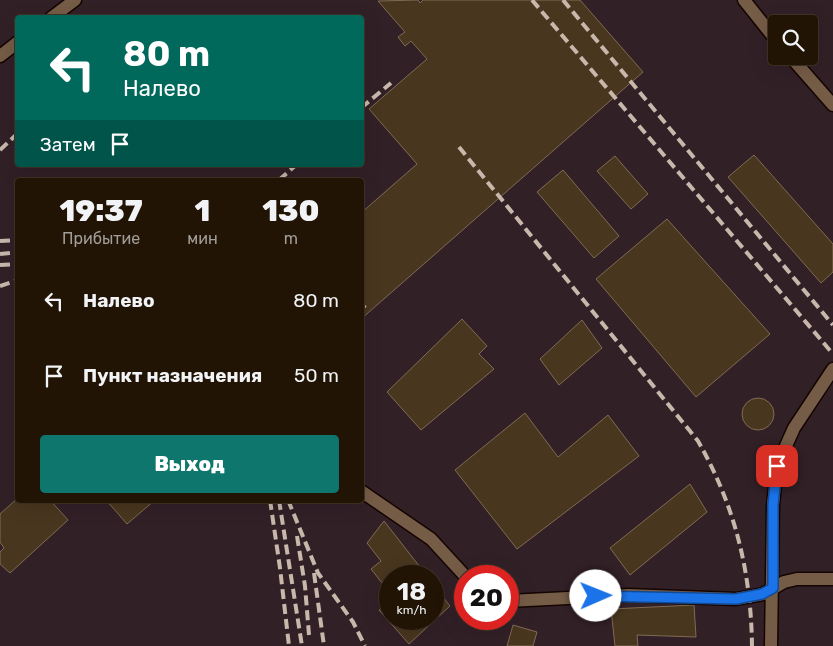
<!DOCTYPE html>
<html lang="ru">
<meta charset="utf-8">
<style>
body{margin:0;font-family:Rubik,sans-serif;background:#2e2113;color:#f1f3f6;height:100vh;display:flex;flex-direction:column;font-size:19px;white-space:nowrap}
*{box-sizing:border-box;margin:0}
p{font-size:16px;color:#a29e9a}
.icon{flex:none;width:28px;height:28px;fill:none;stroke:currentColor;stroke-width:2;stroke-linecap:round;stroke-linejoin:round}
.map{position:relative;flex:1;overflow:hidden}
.details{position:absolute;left:15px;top:178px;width:349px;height:325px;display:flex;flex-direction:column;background:#221404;border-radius:5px;box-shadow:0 5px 20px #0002,0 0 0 1px #3f3326}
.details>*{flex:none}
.banner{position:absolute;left:15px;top:15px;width:349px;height:152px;border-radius:5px;box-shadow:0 5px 20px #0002,0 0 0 1px #3f3326;background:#00695c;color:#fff;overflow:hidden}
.controls{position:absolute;left:768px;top:15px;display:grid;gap:10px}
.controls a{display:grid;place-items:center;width:50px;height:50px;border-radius:5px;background:#221404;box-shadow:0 5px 20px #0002,0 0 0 1px #3f3326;font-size:25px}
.speed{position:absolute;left:379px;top:565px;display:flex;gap:10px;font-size:25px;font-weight:700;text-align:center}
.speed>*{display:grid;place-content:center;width:65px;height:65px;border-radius:50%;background:#221404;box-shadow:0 5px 20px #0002,0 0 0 1px #3f3326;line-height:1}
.speed small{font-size:12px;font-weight:400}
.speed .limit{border:8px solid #d22;background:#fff;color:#111}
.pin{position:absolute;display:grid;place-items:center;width:42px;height:42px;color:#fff;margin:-21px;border-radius:10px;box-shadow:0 2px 8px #0006}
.me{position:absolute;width:55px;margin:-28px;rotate:89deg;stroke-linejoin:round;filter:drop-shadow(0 0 4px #0008)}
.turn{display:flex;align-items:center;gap:18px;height:105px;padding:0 25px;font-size:22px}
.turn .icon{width:65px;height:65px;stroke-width:2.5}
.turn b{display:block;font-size:35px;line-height:42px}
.then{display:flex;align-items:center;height:48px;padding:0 25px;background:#0003;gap:10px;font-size:19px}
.eta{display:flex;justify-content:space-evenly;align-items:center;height:85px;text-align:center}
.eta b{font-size:30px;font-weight:800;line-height:35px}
.cta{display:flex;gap:10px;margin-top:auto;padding:10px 25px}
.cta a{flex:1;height:58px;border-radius:5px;background:#0f766e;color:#fff;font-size:20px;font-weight:800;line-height:58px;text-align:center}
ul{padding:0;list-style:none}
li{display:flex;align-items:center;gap:15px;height:75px;padding:0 25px}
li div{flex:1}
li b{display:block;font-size:19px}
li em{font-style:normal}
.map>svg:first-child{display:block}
</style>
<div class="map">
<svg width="833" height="646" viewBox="0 0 833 646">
<rect width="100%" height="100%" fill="#2e1a06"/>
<path fill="#322027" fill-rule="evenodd" d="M 0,0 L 833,0 L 833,646 L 0,646 ZM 18,18 L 361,18 L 361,165 L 18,165 ZM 776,24 L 809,24 L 809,56 L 776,56 ZM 18,180 L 361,180 L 361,500 L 18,500 ZM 390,576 L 432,576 L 432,619 L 390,619 ZM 465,576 L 508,576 L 508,619 L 465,619 Z"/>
<g fill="#49361f" stroke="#816b53">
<polygon points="418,0 420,3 423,0 580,0 643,72 361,319 361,213 417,164 369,109 427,59 411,41 405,46 398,37 405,32 378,1"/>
<polygon points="754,155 833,244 833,272 821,283 728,177"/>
<polygon points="615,156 648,194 631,209 597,171"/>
<polygon points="563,170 619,236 594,258 537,192"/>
<polygon points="667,219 770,334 696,397 596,279"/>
<polygon points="462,319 487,346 479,354 494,369 421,430 387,392"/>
<polygon points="582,320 602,348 559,385 540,359"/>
<circle cx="758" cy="414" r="16"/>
<polygon points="525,413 558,457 608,415 639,456 517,549 455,470"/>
<polygon points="690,484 707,512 630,575 610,548"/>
<polygon points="18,498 50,500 68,520 10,573 0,564 0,552 4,548 0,542 0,514"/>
<polygon points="106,500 155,500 127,524"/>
<polygon points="384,521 427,576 390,576 390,593 371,569 381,561 367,543"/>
<polygon points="432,583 450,606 409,644 379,610 390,603 390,619 432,619"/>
<polygon points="694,605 696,637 637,635 638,646 615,646 611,609"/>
<polygon points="513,625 537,632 533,646 507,646"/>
</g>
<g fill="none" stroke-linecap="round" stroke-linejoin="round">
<g stroke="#150400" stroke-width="15">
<g id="minor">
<polyline points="744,0 776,40"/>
<polyline points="51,18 75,0"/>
<polyline points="0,56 18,42"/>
<polyline points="790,56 833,105"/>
<polyline points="361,491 431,539 465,576"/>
<polyline points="508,601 628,595 736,599 763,594 784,582 797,579 833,579"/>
<polyline points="771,646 773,505 777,466 794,428 833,369"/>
</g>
</g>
<use href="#minor" stroke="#755c47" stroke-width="12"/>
<g stroke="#c7b8ab" stroke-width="4" stroke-dasharray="10 5" stroke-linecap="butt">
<polyline points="532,0 833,354"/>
<polyline points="563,0 833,325"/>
<polyline points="361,108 391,83"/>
<path d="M 459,147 L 698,441 C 735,506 751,571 752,646"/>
<polyline points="0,150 18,133"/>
<polyline points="279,180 296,165"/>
<polyline points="0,241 18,240"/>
<polyline points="0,254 18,252"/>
<polyline points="0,265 18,264"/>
<polyline points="0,286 18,280"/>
<polyline points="361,303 365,308"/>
<polyline points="270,500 280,568 289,646"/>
<polyline points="279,500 302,646"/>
<polyline points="288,500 318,573 353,622 365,646"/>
<polyline points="297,536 305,586 309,635"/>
<polyline points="314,573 324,646"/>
</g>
</g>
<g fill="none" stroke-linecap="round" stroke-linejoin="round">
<g stroke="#114b97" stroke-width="12">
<polyline id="route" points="596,596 736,599 762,594 773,588 773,505 777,466"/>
</g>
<use href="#route" stroke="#1a73e8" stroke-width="9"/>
</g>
</svg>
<div class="controls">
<a><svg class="icon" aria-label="search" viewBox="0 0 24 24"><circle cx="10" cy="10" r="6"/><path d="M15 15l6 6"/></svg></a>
</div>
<div class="speed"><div>18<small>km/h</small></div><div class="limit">20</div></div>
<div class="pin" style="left:777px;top:466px;background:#d93025"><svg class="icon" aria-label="arrive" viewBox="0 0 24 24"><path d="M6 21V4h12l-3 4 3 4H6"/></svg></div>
<svg class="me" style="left:596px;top:596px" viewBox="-20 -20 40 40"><circle r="19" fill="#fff"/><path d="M0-13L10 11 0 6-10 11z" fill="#1a73e8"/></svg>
<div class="banner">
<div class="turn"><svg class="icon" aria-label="left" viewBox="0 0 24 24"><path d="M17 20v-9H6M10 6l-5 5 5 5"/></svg><div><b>80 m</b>Налево</div></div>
<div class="then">Затем<svg class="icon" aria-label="arrive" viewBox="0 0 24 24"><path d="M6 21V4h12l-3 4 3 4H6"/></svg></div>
</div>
<section class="details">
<div class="eta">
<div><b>19:37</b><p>Прибытие</p></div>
<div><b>1</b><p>мин</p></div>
<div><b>130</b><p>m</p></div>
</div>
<ul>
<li><svg class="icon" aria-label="left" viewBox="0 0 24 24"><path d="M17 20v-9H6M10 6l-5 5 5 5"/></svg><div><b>Налево</b></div><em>80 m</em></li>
<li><svg class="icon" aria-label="arrive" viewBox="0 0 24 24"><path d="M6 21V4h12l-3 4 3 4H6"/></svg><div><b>Пункт назначения</b></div><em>50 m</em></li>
</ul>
<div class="cta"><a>Выход</a></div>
</section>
</div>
